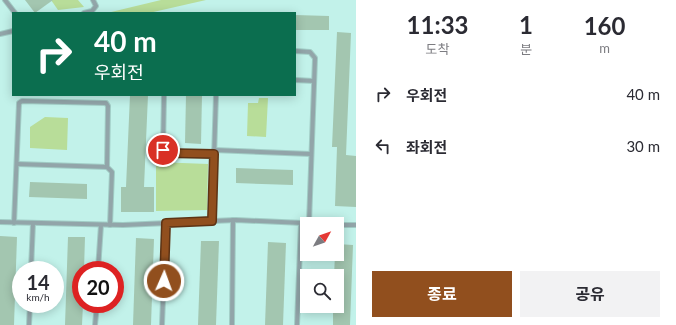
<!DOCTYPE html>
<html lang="ko">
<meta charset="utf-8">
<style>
body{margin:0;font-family:Lato,"Noto Sans KR",sans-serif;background:#f2f2f3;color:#2b2b33;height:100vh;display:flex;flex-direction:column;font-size:15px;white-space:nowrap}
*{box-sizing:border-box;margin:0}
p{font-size:13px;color:#7c7c81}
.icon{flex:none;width:22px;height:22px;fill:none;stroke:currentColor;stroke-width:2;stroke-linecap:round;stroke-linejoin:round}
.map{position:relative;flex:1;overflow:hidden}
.details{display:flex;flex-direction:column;background:#fff;width:320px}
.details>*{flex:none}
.guide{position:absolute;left:12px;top:12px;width:284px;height:84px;border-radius:0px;box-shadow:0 2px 10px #0003;background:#0b6e4f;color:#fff;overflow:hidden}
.needle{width:26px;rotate:50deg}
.tools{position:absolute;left:300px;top:217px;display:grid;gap:8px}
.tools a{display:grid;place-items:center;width:44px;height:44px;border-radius:0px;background:#fff;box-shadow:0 2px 10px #0003;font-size:20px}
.speed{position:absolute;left:12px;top:261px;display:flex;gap:8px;font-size:20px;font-weight:700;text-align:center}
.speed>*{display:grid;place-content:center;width:52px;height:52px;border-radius:50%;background:#fff;box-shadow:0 2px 10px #0003;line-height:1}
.speed small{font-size:10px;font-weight:400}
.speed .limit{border:6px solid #d22;background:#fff;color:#111}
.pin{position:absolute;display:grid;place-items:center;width:34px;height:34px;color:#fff;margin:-17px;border:2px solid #fff;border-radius:50%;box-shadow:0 1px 4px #0007}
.me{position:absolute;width:44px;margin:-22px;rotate:2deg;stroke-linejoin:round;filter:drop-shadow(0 0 3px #0008)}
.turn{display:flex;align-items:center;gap:14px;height:84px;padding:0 16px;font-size:18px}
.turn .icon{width:52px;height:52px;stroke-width:2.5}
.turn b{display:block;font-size:28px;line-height:34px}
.eta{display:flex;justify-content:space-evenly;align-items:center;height:68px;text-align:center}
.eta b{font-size:24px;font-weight:700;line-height:28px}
.action{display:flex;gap:8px;margin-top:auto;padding:8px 16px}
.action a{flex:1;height:46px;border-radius:0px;background:#914f1e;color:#fff;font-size:16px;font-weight:700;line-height:46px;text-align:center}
.action a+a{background:#f2f2f3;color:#2b2b33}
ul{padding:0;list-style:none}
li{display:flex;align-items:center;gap:12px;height:52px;padding:0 16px}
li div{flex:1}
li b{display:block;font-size:15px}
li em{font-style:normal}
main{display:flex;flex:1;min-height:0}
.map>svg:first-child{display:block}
</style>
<main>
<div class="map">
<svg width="356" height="325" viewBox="0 0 356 325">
<rect width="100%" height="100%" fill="#c2f2ea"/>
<g fill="#b8dd99">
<polygon points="51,0 78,0 84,7 58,10"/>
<polygon points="161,0 206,0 149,13 107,13"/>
<polygon points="259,98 268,98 266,137 247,136 248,103 258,103"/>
<polygon points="45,117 68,118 67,150 30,148 30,127"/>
<polygon points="156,162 208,164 207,210 156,211"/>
</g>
<g fill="#a3c6b0">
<polygon points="25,0 53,0 35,13"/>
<polygon points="295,15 329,16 329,30 295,30"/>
<polygon points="337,32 351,33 346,155 356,156 356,207 335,206 337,147 332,147"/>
<polygon points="130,95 148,95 144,187 154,187 154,212 121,212 121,187 126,187"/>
<polygon points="186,95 202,95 201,144 185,143"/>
<polygon points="236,168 293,170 293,185 236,183"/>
<polygon points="30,182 87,184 87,199 29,197"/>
<polygon points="0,236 17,237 14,325 0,325"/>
<polygon points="68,237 85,237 84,270 81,270 81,304 83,304 82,325 65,325"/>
<polygon points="136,238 154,239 151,325 133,325"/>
<polygon points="201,241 219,241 216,325 198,325"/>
<polygon points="268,242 286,243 283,325 265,325"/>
<polygon points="337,244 353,245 350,325 333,325 333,306 337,306 337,276 334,276 335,254 337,254"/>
</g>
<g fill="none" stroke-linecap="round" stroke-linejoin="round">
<g stroke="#a1ccc5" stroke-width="6">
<g id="service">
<polyline points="5,0 15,13"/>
<polyline points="84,13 92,11 96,6 93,0"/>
<polyline points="0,34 13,31"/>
<polyline points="295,51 310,52 315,58 309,223"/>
<polyline points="295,80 314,81"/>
<polyline points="164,95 163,150 166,153 214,154"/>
<polyline points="214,150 311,154"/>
<polyline points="17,164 107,167 112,172 110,225"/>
<polyline points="212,221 216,95"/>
<polyline points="0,222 123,225 236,220 325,224"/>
<polyline points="14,223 19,103 22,101 106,103 108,106 107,167"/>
<polyline points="337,225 356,225"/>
<polyline points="31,270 33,223"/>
<polyline points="98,270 101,225"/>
<polyline points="29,325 30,304"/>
<polyline points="95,325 97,304"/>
<polyline points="162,325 166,223"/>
<polyline points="232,325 233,220"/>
<polyline points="297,325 301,223"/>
</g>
</g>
<use href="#service" stroke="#92a5a9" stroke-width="4"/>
</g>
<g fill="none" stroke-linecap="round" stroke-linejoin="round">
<g stroke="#5e3314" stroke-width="10">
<polyline id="route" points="163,150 166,153 214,154 212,221 166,223 164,281"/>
</g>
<use href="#route" stroke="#914f1e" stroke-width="7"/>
</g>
</svg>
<div class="tools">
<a><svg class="needle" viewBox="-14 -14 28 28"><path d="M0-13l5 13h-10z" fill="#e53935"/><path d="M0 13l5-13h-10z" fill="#7c7c81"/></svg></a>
<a><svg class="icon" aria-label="search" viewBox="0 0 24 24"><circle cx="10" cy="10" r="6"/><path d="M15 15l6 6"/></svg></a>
</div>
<div class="speed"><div>14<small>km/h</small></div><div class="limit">20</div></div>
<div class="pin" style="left:163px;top:150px;background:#d93025"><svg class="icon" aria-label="arrive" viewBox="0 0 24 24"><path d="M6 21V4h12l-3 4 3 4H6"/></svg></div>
<svg class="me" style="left:164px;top:281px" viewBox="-20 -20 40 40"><circle r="17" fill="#914f1e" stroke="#fff" stroke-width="3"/><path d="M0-11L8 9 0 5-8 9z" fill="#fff"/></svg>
<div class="guide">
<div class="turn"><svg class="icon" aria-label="right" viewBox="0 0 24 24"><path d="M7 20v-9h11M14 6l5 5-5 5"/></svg><div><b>40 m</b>우회전</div></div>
</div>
</div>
<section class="details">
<div class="eta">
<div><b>11:33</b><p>도착</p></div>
<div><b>1</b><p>분</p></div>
<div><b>160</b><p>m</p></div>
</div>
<ul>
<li><svg class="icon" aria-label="right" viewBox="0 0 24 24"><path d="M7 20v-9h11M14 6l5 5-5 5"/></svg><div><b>우회전</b></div><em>40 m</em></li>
<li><svg class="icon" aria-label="left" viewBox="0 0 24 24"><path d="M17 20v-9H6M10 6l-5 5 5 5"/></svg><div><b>좌회전</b></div><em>30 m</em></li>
</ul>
<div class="action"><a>종료</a><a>공유</a></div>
</section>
</main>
